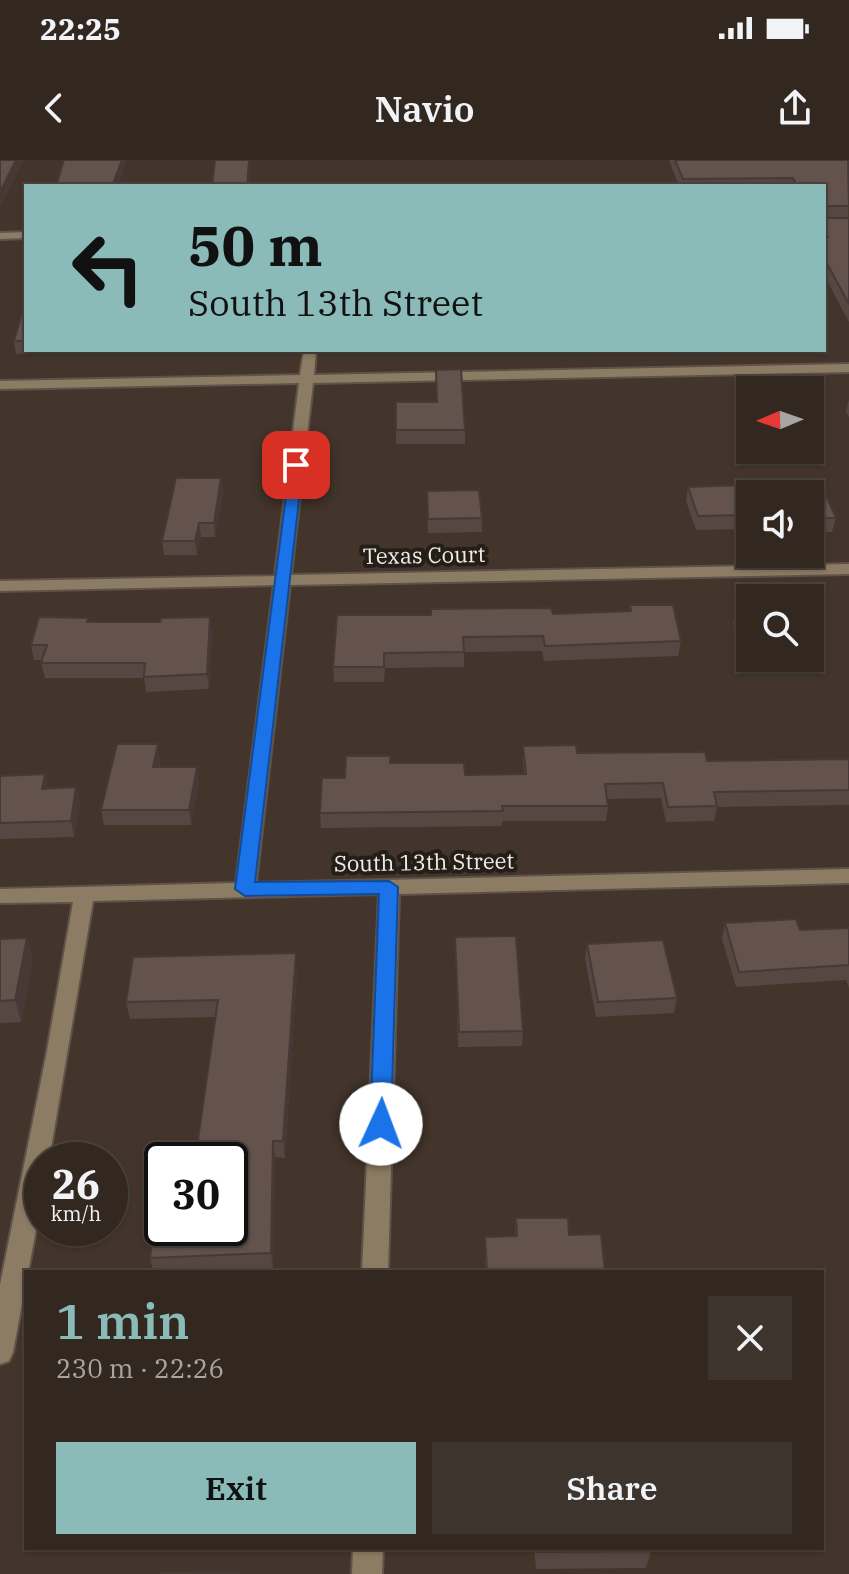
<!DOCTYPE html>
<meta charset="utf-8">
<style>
body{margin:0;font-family:"IBM Plex Serif",serif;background:#3d342d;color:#f1f3f6;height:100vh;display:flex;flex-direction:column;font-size:30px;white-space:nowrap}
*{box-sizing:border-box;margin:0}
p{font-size:26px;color:#a8a6a5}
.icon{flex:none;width:44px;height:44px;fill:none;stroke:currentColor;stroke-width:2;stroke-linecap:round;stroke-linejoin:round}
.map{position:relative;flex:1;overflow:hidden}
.panel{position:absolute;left:24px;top:1110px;width:800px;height:280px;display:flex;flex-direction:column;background:#322820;border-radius:0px;box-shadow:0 2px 6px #0004,0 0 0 2px #4d443e}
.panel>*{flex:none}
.banner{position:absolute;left:24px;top:24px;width:802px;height:168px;border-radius:0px;box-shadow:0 2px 6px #0004,0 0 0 2px #4d443e;background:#8bbbb9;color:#111;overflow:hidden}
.needle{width:52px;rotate:268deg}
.fabs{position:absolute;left:736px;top:216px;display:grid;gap:16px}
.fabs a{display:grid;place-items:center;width:88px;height:88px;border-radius:0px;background:#322820;box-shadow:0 2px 6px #0004,0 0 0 2px #4d443e;font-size:40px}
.speed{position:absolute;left:24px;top:982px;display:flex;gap:16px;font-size:40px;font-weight:700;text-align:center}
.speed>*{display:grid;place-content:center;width:104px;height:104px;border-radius:50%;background:#322820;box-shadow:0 2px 6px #0004,0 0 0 2px #4d443e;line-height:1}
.speed small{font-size:20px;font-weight:400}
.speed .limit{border:4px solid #111;border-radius:12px;background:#fff;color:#111}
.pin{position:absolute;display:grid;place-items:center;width:68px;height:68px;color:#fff;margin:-34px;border-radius:16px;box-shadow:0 4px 12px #0006}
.me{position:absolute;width:88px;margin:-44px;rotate:2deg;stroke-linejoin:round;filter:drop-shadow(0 0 6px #0008)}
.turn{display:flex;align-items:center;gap:28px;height:168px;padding:0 32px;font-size:36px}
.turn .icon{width:104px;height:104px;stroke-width:2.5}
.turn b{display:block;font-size:56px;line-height:68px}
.round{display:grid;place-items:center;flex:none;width:84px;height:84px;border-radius:0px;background:#3d342d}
.summary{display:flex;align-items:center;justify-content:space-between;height:136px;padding:0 32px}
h1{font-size:48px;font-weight:600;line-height:60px;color:#8bbbb9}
.primary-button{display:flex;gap:16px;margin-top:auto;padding:16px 32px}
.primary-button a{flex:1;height:92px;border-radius:0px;background:#8bbbb9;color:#111;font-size:32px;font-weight:600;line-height:92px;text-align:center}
.primary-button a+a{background:#3d342d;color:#f1f3f6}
.status{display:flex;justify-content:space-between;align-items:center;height:56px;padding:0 40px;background:#322820;direction:ltr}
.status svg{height:22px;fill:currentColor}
header{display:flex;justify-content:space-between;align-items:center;height:104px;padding:0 32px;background:#322820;font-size:36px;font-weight:600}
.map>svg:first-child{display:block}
</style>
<div class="status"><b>22:25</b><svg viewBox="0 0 49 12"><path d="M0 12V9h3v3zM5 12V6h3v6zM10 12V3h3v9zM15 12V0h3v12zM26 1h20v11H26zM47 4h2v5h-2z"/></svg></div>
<header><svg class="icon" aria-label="back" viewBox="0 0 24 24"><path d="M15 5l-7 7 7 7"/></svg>Navio<svg class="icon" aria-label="share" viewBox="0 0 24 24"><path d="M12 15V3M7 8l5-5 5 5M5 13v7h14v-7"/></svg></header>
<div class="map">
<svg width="849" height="1414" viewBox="0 0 849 1414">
<rect width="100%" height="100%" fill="#43352b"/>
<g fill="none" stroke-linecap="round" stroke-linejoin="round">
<g stroke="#5f5249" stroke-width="4">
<g id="minor">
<polygon points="26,72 26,78 0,79 0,73"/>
<polygon points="304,190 316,190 314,215 849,204 849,212 313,223 291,415 849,404 849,414 290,425 256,723 849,709 849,723 399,734 388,1112 362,1112 379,734 93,741 49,1000 42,1000 42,1038 13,1192 9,1201 0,1204 0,1125 47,891 73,742 0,743 0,729 236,723 274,425 0,431 0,421 275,416 299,223 0,229 0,221 300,215"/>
<polygon points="353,1388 383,1388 382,1414 352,1414"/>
</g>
</g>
<use href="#minor" fill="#8c7c64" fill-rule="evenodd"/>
</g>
<g fill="#564742">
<polygon points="669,0 848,0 849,162 824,115 824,26 679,26"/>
<polygon points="26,153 26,190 118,190 117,193 16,194 14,181"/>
<polygon points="849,239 849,257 846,252"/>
<polygon points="396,242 437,242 465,270 465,284 396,284"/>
<polygon points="221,318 223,332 215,377 201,377 197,395 164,395 162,381"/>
<polygon points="688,327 750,340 750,369 696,370 686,341"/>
<polygon points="823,329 836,358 832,372 810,373 810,334 788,334 789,330"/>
<polygon points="427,331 482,358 482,372 428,373"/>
<polygon points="630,445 681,481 678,496 544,501 542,491 464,492 464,507 385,508 384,522 334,522 333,507 337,455 553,454 629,451"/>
<polygon points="750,449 750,496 744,496 733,464 735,450"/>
<polygon points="89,462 212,471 209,529 146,532 144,518 45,518 41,503 42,500 34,500 31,485"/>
<polygon points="523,586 577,593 707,601 849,599 849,645 717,647 714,661 666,662 661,638 607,639 608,646 606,661 502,661 502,666 321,668 320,653 345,618 390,603 465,615 524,614 523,600"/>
<polygon points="160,599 159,607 199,622 191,665 104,665 101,650"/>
<polygon points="0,616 49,628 76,627 80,643 74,677 0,679"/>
<polygon points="725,763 800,770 849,768 849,828 846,820 736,827 722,779"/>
<polygon points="455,777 523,871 522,886 458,887"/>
<polygon points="27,778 33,799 21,862 0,863 0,779"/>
<polygon points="587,784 677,838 674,853 596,857 585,799"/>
<polygon points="297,811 285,998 275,997 273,1109 210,1112 153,1112 150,1098 230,1068 216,857 130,859 126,842"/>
<polygon points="516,1058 569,1075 605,1112 485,1112 485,1077 515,1076"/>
<polygon points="534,1388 651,1388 651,1391 646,1408 536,1409"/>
</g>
<g fill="#463936">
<polygon points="16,0 24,0 0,48 0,32"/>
<polygon points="122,0 127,0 118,26 112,26"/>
<polygon points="249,0 250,14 249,26 247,26"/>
<polygon points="221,318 223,332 215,377 214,363"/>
<polygon points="199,363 201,377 197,395 195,381"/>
<polygon points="210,457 212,471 209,529 207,514"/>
<polygon points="158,584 160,599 156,622 153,607"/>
<polygon points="197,607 199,622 191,665 189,650"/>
<polygon points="45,614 49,629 42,629"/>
<polygon points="76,627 80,643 74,677 71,661"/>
<polygon points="27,778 33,799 21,862 15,840"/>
<polygon points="296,793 297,811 285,998 283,981"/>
<polygon points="273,981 275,997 273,1109 271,1093"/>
</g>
<g fill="#64524d" stroke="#463936" stroke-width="2">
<polygon points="0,0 16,0 0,32"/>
<polygon points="64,0 122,0 112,26 56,26"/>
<polygon points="215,0 249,0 247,26 212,26"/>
<polygon points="675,0 848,0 849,46 826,46 824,53 824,26 797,26 793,18 683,19"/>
<polygon points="824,55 826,58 849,58 849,144 824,98 824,77 828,77 824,70"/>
<polygon points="22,153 26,153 26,181 14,181"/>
<polygon points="461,209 465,270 396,270 396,242 437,242 436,210"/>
<polygon points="176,318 221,318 214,363 199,363 195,381 162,381"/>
<polygon points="745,325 750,340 750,355 698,356 688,327"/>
<polygon points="823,329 836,358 810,358 810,334 791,334 789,330"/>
<polygon points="479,330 482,358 428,359 427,331"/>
<polygon points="630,445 673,445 681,481 545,486 543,476 463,477 464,492 384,493 384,507 333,507 337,455 431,455 431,449 551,448 553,454 631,451"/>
<polygon points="750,449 750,481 746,481 735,450"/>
<polygon points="39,457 88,458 87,462 160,462 161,458 210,457 207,514 144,517 145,503 41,503 47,485 31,485"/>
<polygon points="117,584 158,584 153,607 197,607 189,650 101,650"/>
<polygon points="576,585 577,593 705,592 707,601 849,599 849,630 714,632 717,646 668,647 663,623 605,624 608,646 502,646 503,651 320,653 322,618 345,618 346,596 390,596 390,603 464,603 465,615 526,614 523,586"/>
<polygon points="45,614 42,629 76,627 71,661 0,663 0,616"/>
<polygon points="796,759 800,770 849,768 849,805 739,812 725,763"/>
<polygon points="516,776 523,871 459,872 455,777"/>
<polygon points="27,778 15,840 0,841 0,779"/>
<polygon points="663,780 677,838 598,842 587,784"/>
<polygon points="296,793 283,981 273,981 271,1093 150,1098 155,1050 162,1050 162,1068 230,1068 230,1000 195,1000 218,840 126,842 133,797"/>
<polygon points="516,1058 568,1058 569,1075 601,1074 605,1112 487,1112 485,1077 517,1076"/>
<polygon points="538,1388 651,1388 651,1391 538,1392"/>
<polygon points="239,1412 238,1414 160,1414 160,1413"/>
</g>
<polygon fill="#1a73e8" stroke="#114b97" stroke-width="2" points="296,301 303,305 255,722 389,721 398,727 391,964 388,970 381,973 373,970 370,964 379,734 245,736 235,729 290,305"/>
<g text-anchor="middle" stroke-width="8" stroke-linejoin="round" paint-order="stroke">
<g font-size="22" fill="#f3eae4" stroke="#241e19">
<text transform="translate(424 395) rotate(-1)" y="8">Texas Court</text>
<text transform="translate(424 702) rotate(-1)" y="8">South 13th Street</text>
</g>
</g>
</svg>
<div class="fabs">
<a><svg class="needle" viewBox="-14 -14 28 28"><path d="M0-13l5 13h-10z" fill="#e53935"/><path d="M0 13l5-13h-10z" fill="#a8a6a5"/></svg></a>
<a><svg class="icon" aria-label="sound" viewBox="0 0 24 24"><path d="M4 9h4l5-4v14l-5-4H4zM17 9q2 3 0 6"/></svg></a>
<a><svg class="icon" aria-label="search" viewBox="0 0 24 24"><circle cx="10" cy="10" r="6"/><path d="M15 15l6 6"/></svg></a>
</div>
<div class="speed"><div>26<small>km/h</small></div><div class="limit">30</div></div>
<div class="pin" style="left:296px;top:305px;background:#d93025"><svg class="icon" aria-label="arrive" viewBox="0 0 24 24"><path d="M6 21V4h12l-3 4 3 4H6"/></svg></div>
<svg class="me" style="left:381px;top:964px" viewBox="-20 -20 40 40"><circle r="19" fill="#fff"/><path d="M0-13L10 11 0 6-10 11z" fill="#1a73e8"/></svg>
<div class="banner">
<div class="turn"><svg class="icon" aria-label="left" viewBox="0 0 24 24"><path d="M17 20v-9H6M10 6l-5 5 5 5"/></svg><div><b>50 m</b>South 13th Street</div></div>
</div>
<section class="panel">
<div class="summary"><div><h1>1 min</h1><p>230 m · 22:26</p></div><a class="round"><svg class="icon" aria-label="close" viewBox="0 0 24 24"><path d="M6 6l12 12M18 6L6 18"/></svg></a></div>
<div class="primary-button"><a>Exit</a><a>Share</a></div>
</section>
</div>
